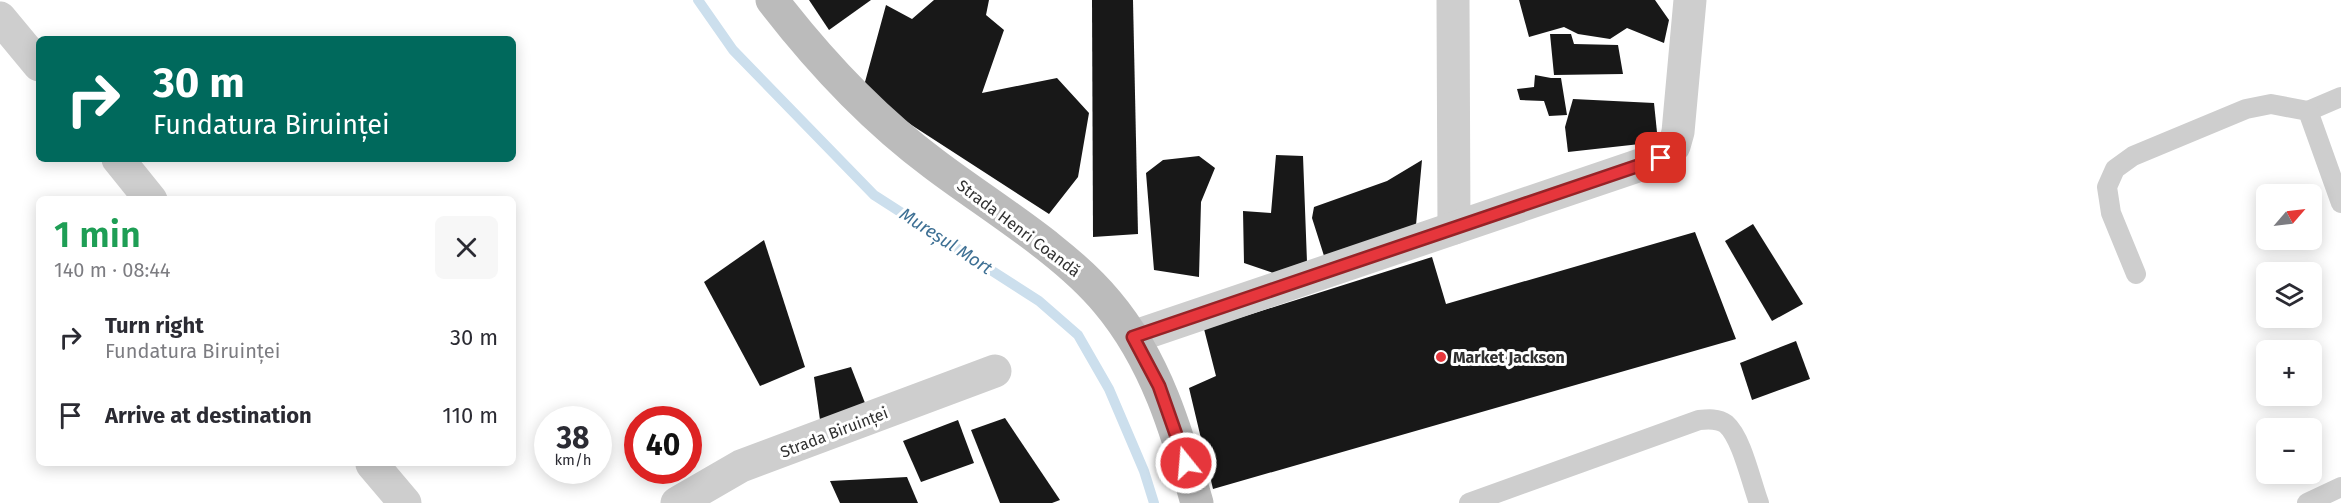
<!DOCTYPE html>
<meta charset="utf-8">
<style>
body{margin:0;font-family:"Fira Sans",sans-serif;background:#f7f7f7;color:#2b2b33;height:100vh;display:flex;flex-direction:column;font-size:22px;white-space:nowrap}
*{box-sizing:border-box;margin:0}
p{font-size:20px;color:#7c7c81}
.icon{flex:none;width:33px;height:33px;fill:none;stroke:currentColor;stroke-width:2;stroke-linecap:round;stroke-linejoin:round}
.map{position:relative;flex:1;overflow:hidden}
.side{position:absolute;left:36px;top:196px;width:480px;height:270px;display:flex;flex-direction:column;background:#fff;border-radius:9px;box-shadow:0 3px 15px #0003}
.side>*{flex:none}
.guide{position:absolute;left:36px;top:36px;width:480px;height:126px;border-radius:9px;box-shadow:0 3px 15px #0003;background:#00695c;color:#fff;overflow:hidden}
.needle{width:39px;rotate:62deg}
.tools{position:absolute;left:2256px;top:184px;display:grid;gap:12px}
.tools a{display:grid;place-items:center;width:66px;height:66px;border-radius:9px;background:#fff;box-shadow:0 3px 15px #0003;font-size:30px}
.speed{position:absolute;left:534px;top:406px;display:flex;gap:12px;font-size:30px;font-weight:700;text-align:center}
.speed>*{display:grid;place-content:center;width:78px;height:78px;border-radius:50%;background:#fff;box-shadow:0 3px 15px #0003;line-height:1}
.speed small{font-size:15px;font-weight:400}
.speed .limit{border:9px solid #d22;background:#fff;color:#111}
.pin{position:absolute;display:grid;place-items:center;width:51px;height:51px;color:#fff;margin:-26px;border-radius:12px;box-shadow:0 3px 9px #0006}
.me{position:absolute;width:66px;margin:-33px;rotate:343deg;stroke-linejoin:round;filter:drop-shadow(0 0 4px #0008)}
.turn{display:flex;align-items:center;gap:21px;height:126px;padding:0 18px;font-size:27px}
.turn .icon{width:78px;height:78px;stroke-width:2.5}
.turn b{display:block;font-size:42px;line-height:51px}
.round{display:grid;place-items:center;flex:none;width:63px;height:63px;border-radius:9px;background:#f7f7f7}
.overview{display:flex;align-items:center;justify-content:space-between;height:102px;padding:0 18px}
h1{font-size:36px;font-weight:600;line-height:45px;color:#1e9e55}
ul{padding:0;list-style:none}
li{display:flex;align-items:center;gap:18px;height:78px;padding:0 18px}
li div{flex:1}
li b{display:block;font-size:22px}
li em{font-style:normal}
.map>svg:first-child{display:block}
</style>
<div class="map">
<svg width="2341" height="503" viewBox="0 0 2341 503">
<rect width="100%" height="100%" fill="#fff"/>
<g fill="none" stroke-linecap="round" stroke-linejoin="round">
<polyline stroke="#ccdfed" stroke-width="10" points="698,0 733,50 874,195 1039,301 1078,335 1109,389 1144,471 1154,503"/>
</g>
<g fill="#181818">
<polygon points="809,0 871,0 829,30"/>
<polygon points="934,0 989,0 986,15 1004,30 982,93 1057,78 1089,113 1078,177 1049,214 862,93 886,5 912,19"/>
<polygon points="1092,0 1133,0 1138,234 1093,237"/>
<polygon points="1519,0 1655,0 1669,20 1664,43 1627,28 1610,39 1578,34 1564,27 1529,37"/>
<polygon points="1550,34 1571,34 1574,44 1618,45 1623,74 1554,75"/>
<polygon points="1535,75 1551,78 1561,78 1567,115 1549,116 1544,101 1520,100 1517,89 1534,87"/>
<polygon points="1573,99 1654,103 1658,142 1568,152 1565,127"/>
<polygon points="1276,155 1303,156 1307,262 1285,277 1244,263 1243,211 1271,213"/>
<polygon points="1199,156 1215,168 1201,202 1199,277 1154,270 1146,173 1163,160"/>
<polygon points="1422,160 1416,225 1325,259 1312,218 1314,207 1387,181"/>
<polygon points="1753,224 1803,304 1772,321 1725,241"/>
<polygon points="1695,232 1736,339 1213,489 1189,388 1216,376 1204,329 1432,257 1446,304"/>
<polygon points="764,240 805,367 760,386 704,282"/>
<polygon points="1796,341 1810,379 1752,400 1740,363"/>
<polygon points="851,367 865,403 820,420 814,377"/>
<polygon points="1005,418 1060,500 1052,503 1000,503 971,430"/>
<polygon points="958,420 974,463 921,482 903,441"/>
<polygon points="907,477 918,503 840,503 830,481"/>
</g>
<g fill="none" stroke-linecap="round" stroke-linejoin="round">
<g stroke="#cecece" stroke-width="20">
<polyline points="2308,111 2341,97"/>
<polyline points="2136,274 2111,213 2107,187 2115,169 2133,156 2246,109 2271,104 2308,111 2341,203"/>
<path d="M 1469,503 L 1699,420 C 1708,419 1718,418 1726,424 C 1742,438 1751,482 1759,503"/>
<polyline points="2307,503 2341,487"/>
</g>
<g stroke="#cecece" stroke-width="33">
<polyline points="1453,0 1454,228"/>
<polyline points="0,18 39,65"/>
<polyline points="118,159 151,200"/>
<polyline points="1133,337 1661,158 1674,146 1678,132 1690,0"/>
<polyline points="372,464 405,503"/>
<polyline points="677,503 741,466 995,371"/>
</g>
<path stroke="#bbb" stroke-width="33" d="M 772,0 C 819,61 872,118 934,164 C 988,205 1064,250 1107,302 C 1156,360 1177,432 1197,503"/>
</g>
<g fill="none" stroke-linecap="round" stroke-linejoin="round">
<g stroke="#962327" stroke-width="15">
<polyline id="route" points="1186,463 1159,386 1133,337 1661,158"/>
</g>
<use href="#route" stroke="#e6363c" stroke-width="10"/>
</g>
<circle fill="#e6363c" stroke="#fff" stroke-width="2" cx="1441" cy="357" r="6"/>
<g text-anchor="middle" stroke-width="6" stroke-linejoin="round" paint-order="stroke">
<g font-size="16" fill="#313131" stroke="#fff">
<text transform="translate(1019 228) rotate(37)" y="6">Strada Henri Coandă</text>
<text transform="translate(834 432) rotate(-21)" y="6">Strada Biruinței</text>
</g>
<g font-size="16" font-weight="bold" fill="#313131" stroke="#fff" text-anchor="start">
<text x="1453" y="363">Market Jackson</text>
</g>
<g font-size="18" font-style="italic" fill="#3e7094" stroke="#fff">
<text transform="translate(946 241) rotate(33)" y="6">Mureșul Mort</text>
</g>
</g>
</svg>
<div class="tools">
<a><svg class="needle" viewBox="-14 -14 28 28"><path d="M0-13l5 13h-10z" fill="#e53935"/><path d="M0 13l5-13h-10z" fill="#7c7c81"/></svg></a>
<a><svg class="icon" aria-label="layers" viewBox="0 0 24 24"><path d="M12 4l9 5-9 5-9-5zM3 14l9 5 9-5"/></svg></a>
<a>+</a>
<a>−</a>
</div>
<div class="speed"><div>38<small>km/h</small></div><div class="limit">40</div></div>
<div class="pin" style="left:1661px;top:158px;background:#d93025"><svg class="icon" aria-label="arrive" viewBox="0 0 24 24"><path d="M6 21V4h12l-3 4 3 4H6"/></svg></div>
<svg class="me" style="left:1186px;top:463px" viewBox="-20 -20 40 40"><circle r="17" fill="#e6363c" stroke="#fff" stroke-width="3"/><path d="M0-11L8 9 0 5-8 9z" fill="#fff"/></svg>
<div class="guide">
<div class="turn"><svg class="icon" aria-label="right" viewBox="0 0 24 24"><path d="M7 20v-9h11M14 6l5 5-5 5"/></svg><div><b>30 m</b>Fundatura Biruinței</div></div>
</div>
<section class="side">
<div class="overview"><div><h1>1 min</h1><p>140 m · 08:44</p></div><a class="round"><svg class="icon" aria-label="close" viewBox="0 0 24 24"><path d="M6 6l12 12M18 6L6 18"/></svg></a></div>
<ul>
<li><svg class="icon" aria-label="right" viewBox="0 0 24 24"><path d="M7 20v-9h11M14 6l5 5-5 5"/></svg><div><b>Turn right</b><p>Fundatura Biruinței</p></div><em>30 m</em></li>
<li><svg class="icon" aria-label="arrive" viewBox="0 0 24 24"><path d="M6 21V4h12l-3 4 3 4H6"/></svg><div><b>Arrive at destination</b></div><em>110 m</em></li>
</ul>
</section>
</div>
